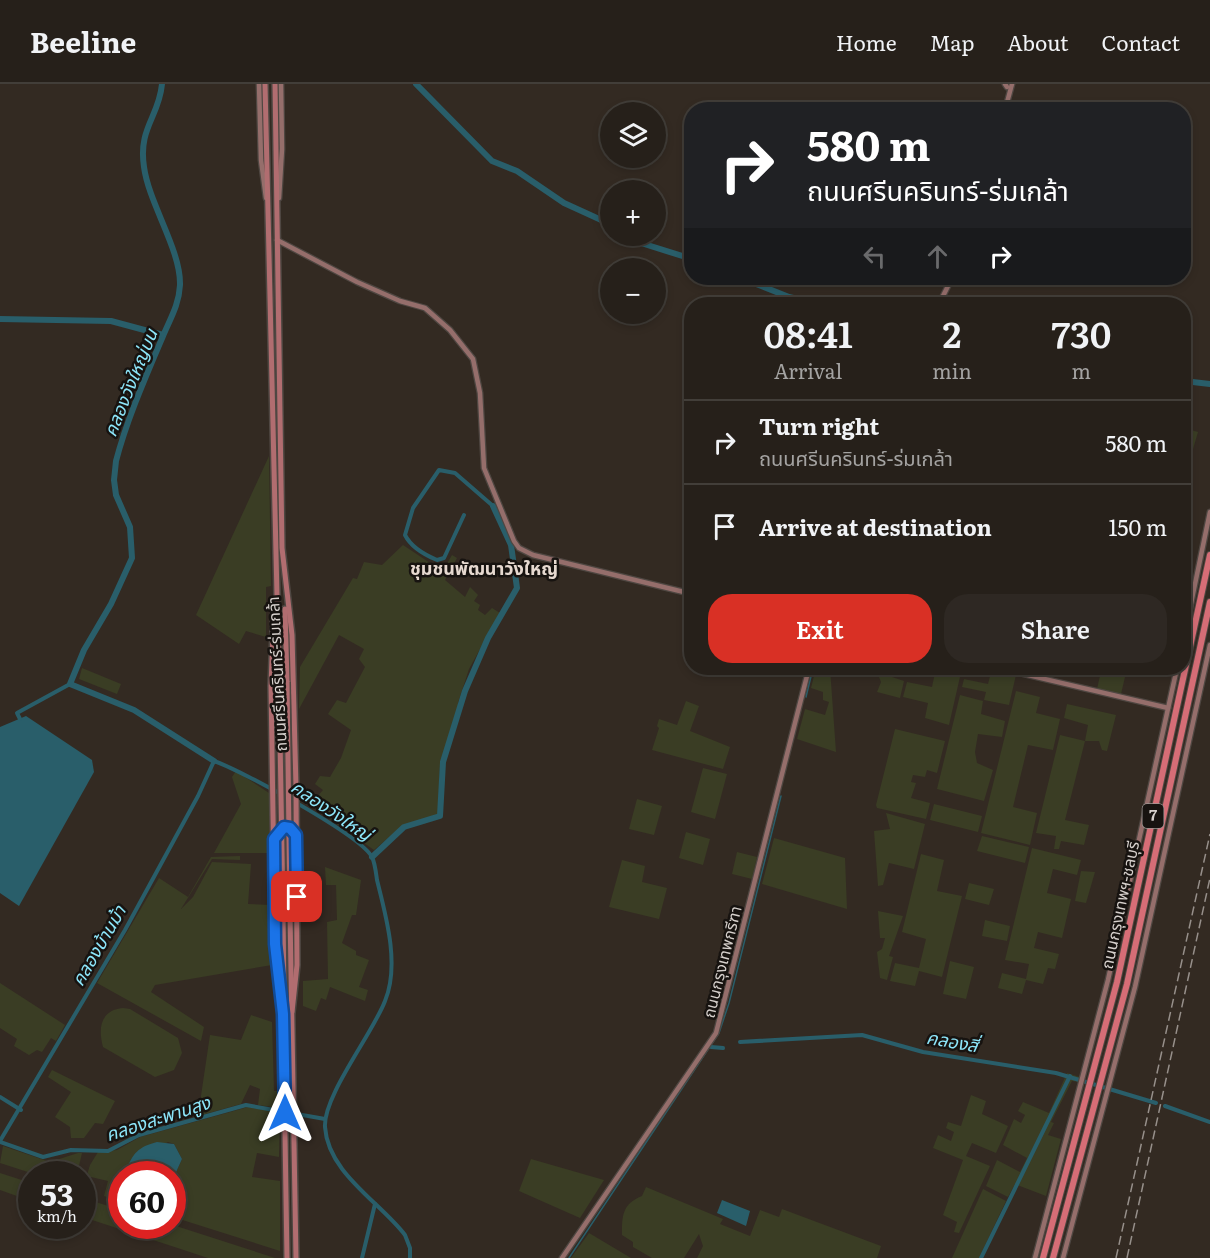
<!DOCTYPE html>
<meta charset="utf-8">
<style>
body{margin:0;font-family:Literata,"Noto Sans Thai",serif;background:#2e2823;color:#f1f3f6;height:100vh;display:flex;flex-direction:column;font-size:22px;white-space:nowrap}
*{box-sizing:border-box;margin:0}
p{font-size:20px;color:#a4a3a2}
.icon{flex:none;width:33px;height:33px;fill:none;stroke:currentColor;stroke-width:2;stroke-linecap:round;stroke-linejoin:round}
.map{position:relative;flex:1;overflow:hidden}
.sheet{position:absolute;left:684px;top:213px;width:507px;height:378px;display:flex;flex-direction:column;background:#26201a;border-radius:24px;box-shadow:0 3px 9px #0003,0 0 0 2px #423e39}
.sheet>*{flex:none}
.top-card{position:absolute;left:684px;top:18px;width:507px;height:183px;border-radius:24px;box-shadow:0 3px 9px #0003,0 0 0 2px #423e39;background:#202124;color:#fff;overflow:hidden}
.controls{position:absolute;left:600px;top:18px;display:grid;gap:12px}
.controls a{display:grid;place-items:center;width:66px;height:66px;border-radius:50%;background:#26201a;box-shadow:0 3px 9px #0003,0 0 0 2px #423e39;font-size:30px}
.speed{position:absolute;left:18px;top:1077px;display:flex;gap:12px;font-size:30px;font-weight:700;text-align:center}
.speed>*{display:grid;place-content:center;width:78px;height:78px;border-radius:50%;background:#26201a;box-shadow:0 3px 9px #0003,0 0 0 2px #423e39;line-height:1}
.speed small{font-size:15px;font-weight:400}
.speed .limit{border:9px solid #d22;background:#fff;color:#111}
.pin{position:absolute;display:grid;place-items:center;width:51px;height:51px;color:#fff;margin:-26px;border-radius:12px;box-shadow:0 3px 9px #0006}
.me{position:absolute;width:66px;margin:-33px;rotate:0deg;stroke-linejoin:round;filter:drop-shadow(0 0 4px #0008)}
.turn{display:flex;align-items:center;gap:21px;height:126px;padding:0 24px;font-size:27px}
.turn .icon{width:78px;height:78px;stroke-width:2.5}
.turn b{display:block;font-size:42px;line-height:51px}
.lanes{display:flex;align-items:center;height:57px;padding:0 24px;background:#0003;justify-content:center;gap:30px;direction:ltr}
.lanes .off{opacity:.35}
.eta{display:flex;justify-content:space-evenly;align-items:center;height:102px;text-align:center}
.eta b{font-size:36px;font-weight:600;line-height:42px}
.action{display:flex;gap:12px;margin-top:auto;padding:12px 24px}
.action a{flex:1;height:69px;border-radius:24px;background:#d93025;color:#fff;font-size:24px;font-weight:600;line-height:69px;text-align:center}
.action a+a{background:#2e2823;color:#f1f3f6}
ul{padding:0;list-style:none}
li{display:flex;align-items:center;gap:18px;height:84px;padding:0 24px;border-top:2px solid #423e39}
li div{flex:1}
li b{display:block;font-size:22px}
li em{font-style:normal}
header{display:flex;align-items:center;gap:36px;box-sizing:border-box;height:84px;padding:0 30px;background:#26201a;border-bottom:2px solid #423e39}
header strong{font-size:28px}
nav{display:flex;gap:33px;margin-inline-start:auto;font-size:21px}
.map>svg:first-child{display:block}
</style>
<header>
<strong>Beeline</strong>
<nav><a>Home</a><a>Map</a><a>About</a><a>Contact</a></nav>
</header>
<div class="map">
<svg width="1210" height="1174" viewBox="0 0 1210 1174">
<rect width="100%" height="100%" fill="#332a22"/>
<g fill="#3a3d24">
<polygon points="1184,336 1184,344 1198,348 1184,396"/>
<polygon points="269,372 271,502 266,503 266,553 246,547 239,560 196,531"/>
<polygon points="403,461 436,483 445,483 452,471 457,474 445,496 465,513 470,503 478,511 474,517 480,521 478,526 485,531 492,524 500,529 469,585 458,619 458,629 440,682 438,732 402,742 374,766 310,721 323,706 315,700 320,692 330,693 341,674 351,646 328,630 337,616 346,619 365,583 359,575 364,565 339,551 299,625 300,583 353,494 357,495 364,478 382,481"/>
<polygon points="82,584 121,600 117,610 79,595"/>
<polygon points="816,584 830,584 836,668 797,655 805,625 825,631 829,618 823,616 823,608 811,604"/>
<polygon points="880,584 892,584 892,593 904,597 900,614 877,608 881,598 879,593"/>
<polygon points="936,584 962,584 949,641 925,634 928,619 903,613 907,598 932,603"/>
<polygon points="992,584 1016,591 1009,621 984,616 986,608 962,603 964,595 988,600"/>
<polygon points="1101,587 1125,593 1121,610 1097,605"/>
<polygon points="1016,607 1040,613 1036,629 1060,635 1053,666 1028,661 1013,723 1037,729 1030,761 981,749"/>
<polygon points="960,611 983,617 981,630 1005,637 1002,653 978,650 975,668 977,679 993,686 984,717 937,705"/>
<polygon points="686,617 699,622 690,647 730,663 723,685 652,666 659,644 657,642 659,635 677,641"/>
<polygon points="1067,620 1116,631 1107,667 1102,666 1099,657 1085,657 1065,736 1089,741 1084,761 1061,757 1059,765 1054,765 1056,752 1036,749 1060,651 1085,657 1088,641 1064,634"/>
<polygon points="895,645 945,657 937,689 927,686 925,693 913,691 911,698 916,699 911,714 930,719 926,735 877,724 876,721"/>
<polygon points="703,684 727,690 715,735 691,728"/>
<polygon points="236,687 269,709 269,769 214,769 241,720 232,693"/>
<polygon points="637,715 662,722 654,751 629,745"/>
<polygon points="934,720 982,732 978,748 930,736"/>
<polygon points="886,729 925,740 914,785 889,779 883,801 878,802 874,747 890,745"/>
<polygon points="686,748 710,755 703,781 679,774"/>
<polygon points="982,752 1029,763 1025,779 977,767"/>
<polygon points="774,754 845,774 847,825 762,800"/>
<polygon points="1032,764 1081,776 1077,791 1053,785 1047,809 1071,815 1062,854 1038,848 1034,864 1059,870 1055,885 1048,884 1043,900 1026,896 1022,910 998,904 1002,889 1026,895 1029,880 1005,876"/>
<polygon points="737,768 757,773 752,795 732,790"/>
<polygon points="921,770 944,776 937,807 962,812 942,893 919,887 915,902 890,897 895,879 919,884 926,855 902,848"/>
<polygon points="240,772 240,776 212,775 181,825 193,813 212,778 251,780 248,820 270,821 272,881 155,901 151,908 204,943 201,957 97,899 159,794 188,813 211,773"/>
<polygon points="622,776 645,782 642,798 667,804 659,835 609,823"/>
<polygon points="325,783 361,796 356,831 352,831 342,859 356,867 356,871 369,876 359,903 368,906 365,917 330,903 326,916 321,914 316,927 303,922 303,897 328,895 327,838 337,836 336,801 326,801"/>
<polygon points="1081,787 1095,788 1086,819 1075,817"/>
<polygon points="969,799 994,805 989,821 965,815"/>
<polygon points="878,827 903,832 889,872 893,873 887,896 880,894 877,868 882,865 885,854 880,854"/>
<polygon points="985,836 1010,842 1007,857 982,852"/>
<polygon points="950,877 974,883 966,915 943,910"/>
<polygon points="0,899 65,941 56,957 51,954 42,968 37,966 29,971 14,962 17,955 0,944"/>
<path d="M 123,924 L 130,925 L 178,954 L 182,969 L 174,986 L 155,993 L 103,963 C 98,945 100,926 123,924 Z"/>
<polygon points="251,931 272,938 274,1007 280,1007 280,1024 258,1021 260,1005 250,1001 241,1020 198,1032 210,951 241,956"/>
<polygon points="52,986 115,1017 103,1040 95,1039 84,1054 71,1054 70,1043 55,1033 71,1008 48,993"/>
<polygon points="1067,989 1080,993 1078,998 1072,997 1051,1038 1054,1039 1048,1051 1061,1055 1046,1112 1015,1100 1008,1113 986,1102 997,1076 1020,1088 1027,1074 1003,1061 1014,1035 1021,1039 1025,1031 1018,1027 1023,1018 1049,1029"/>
<polygon points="971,1011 986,1017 982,1030 1008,1042 996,1069 972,1059 966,1072 990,1082 959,1149 954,1148 957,1138 943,1131 963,1076 933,1064 938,1051 951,1057 954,1048 946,1044 948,1038 961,1042"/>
<polygon points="248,1023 280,1028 279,1073 257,1069 252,1093 280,1097 280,1167 173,1133 173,1095 182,1075 174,1060 168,1058 128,1082 127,1090 122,1090 121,1118 104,1112 108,1097 91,1093 87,1106 83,1104 90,1081 98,1068 117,1066 140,1053"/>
<polygon points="3,1062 50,1078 78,1069 82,1069 77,1090 34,1090 0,1079"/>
<polygon points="531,1075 604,1096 580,1134 519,1107"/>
<polygon points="0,1089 31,1099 31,1117 0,1106"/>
<path d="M 646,1103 L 723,1135 L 720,1140 L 750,1152 L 760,1126 L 779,1133 L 782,1125 L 881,1162 L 877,1174 L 697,1174 L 703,1162 L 699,1150 L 684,1174 L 652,1174 L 633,1163 L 633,1158 L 622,1151 C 622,1132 622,1120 642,1112 Z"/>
<polygon points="983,1105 1006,1117 979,1174 952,1174"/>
<polygon points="83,1114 121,1126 122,1142 173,1141 275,1174 208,1174 83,1133"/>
<polygon points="589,1149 631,1174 571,1174"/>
</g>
<g fill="#295e6a">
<polygon points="26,632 92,676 94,688 19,822 0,809 0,643"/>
<path d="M 157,1058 L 174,1060 L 182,1075 L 173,1095 L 172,1090 L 127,1090 L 126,1087 C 133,1069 138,1063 157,1058 Z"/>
<polygon points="722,1116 750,1127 746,1142 717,1129"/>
</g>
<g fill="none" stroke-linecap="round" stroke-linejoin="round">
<g stroke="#295e6a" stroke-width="1.5">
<polyline points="806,613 813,584"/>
<polyline points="569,1174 719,949 729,919 781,712"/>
</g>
<g stroke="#295e6a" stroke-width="4">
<path d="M 464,431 L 444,474 L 437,476 C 425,471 411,463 405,451 L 413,424 L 439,386 L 455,389 L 493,422"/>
<polyline points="20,635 17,629 70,600"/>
<polyline points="740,958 862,951 923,968 1056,989 1156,1019"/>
<polyline points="711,963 723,964"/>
<polyline points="0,1013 21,1026"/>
<polyline points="1165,1022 1210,1038"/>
<path d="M 0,1057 L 125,846 L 198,712 L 214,677 C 241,686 360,751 372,773 C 375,779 376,789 377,796 C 386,832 400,881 385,917 C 373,949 323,1012 325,1043 C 328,1089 380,1118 405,1151 L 410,1164 L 410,1174"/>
<polyline points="0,1058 43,1073 71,1066 108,1067 139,1051 246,1021 325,1035"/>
<polyline points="362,1174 375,1120"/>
<polyline points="981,1174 1070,992"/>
</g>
<g stroke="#295e6a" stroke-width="6">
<path d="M 162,0 C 159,33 138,44 144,83 C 149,120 181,166 180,201 C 179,221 170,235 163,252 C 146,292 127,335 116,377 L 114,396 L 116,411 L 130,443 L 132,474 L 111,520 L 84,566 L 70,600 L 134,626 L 214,677"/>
<polyline points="416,0 492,77 517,87 564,119 610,140"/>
<polyline points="629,152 641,159 692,175"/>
<polyline points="741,194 789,213 819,220"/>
<polyline points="0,235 111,237 163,251"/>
<polyline points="1184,297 1210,300"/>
<polyline points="372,773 404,743 440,732 443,678 465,607 488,554 517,504 511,461 493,422"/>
</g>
<g stroke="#4f4742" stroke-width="7">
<g id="secondary">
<polyline points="259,0 261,76 266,114"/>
<polyline points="1005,0 1007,3"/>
<polyline points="1005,26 1012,0"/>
<polyline points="279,114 282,65 281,0"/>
<polyline points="277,156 357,198 400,217 425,224 450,246 473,275 480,309 484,384 514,457 519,464 533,471 692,510"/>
<polyline points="939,220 952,194"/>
<polyline points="1184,553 1210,428"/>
<polyline points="998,584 1168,624"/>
<polyline points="562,1174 716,949 809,584"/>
<polyline points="1035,1174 1108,896 1177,584"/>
<polyline points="1063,1174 1135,903 1210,561"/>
</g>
</g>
<g stroke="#4f4742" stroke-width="8">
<g id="primary">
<polyline points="265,0 279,597"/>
<polyline points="275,0 282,464 292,551 296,703 297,881 292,928"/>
<polyline points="274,521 271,602 275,860 283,930"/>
<polyline points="285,525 287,598"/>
<polyline points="283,825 284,917"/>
<polyline points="290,830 296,1174"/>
<polyline points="283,926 287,1174"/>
</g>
</g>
<g stroke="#4f4742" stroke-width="8">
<g id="highway">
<polyline points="1043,1174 1117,898 1210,471"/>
<polyline points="1053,1174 1127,900 1210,518"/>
</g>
</g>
<use href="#secondary" stroke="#956e6b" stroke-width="4.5"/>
<use href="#primary" stroke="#b16d70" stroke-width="5"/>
<use href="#highway" stroke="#d66d76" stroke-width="6"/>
<g stroke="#97908b" stroke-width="1.5" stroke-dasharray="9 4.5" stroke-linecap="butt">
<polyline points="1116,1174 1210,750"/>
<polyline points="1127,1174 1210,794"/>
</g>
<g stroke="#4f4742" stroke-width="8" stroke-linecap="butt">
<g id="primary-bridge">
<polyline points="279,597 283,825"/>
<polyline points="287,598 290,830"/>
</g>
</g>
<use href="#primary-bridge" stroke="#b16d70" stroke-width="5"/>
</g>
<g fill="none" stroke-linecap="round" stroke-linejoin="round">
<g stroke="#114b97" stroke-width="15">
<polyline id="route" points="285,1029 283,930 275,860 274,755 284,743 290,744 296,751 297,813"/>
</g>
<use href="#route" stroke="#1a73e8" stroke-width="10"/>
</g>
<g text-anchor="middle" stroke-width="5" stroke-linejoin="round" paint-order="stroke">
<rect fill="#171310" stroke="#9d9794" stroke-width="1.5" x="1142.5" y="720" width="21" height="24" rx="4.5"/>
<g font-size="15" font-weight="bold" fill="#d6d0cc">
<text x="1153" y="737">7</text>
</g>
<g font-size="16" fill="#d6d0cc" stroke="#171310">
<text transform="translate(277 590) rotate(-93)" y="6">ถนนศรีนครินทร์-ร่มเกล้า</text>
<text transform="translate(1120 821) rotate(-78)" y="6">ถนนกรุงเทพฯ-ชลบุรี</text>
<text transform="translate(722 878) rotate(-76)" y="6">ถนนกรุงเทพกรีฑา</text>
</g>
<g font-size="18" font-style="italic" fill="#8de6fa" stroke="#171310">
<text transform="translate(131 299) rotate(-68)" y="6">คลองวังใหญ่บน</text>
<text transform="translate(331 727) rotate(34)" y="6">คลองวังใหญ่</text>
<text transform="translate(99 862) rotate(-60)" y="6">คลองบ้านม้า</text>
<text transform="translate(952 958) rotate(10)" y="6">คลองสี่</text>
<text transform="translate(158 1035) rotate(-18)" y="6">คลองสะพานสูง</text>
</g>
<g font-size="18" font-weight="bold" fill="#e6d9d0" stroke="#171310">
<text x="484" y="491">ชุมชนพัฒนาวังใหญ่</text>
</g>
</g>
</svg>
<div class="controls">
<a><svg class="icon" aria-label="layers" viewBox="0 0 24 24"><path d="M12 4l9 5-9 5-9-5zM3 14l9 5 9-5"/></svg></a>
<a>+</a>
<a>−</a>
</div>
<div class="speed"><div>53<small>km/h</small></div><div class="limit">60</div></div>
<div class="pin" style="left:297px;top:813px;background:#d93025"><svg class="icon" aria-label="arrive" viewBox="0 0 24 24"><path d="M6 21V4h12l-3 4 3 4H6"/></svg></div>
<svg class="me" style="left:285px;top:1029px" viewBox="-20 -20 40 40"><path d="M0-17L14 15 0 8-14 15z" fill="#1a73e8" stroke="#fff" stroke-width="4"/></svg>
<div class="top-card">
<div class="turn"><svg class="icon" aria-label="right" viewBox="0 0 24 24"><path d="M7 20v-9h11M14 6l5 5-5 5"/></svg><div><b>580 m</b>ถนนศรีนครินทร์-ร่มเกล้า</div></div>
<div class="lanes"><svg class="icon off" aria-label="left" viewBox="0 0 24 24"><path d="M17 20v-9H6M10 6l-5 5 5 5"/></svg><svg class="icon off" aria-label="ahead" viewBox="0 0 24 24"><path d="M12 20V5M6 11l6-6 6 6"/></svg><svg class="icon" aria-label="right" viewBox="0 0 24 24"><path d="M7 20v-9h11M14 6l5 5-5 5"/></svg></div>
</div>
<section class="sheet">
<div class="eta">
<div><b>08:41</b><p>Arrival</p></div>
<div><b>2</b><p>min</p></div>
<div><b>730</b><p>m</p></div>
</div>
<ul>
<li><svg class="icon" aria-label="right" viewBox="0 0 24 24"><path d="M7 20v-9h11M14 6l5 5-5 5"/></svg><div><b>Turn right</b><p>ถนนศรีนครินทร์-ร่มเกล้า</p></div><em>580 m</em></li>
<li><svg class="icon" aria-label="arrive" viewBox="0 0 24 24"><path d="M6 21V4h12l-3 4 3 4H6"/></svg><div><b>Arrive at destination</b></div><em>150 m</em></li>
</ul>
<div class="action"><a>Exit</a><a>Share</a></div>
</section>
</div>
